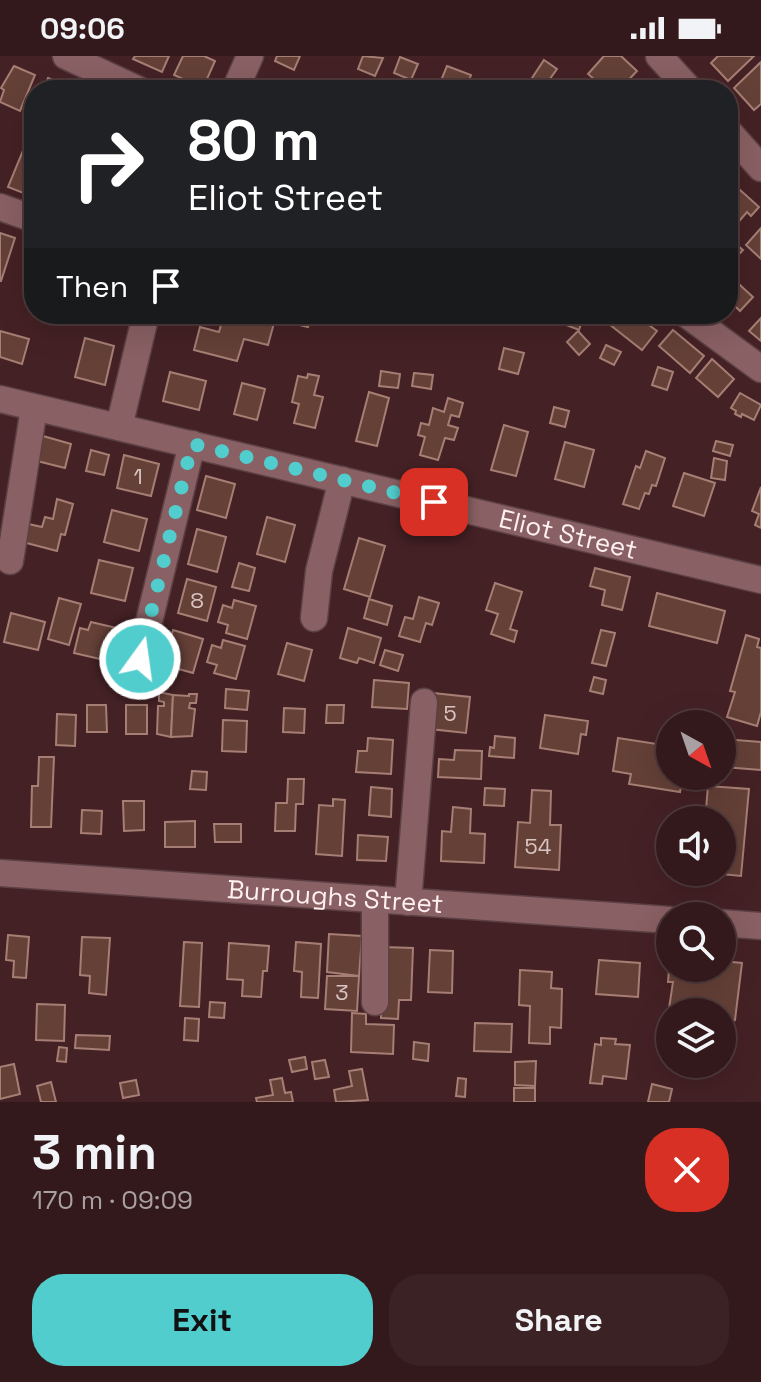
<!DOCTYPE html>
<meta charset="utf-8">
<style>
body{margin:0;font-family:"Space Grotesk",sans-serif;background:#3b2224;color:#f1f3f6;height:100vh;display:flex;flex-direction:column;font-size:30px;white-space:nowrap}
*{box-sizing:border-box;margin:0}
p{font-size:26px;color:#a9a0a3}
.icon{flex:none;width:44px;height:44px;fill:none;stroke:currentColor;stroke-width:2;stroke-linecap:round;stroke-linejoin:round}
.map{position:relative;height:1046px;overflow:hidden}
.panel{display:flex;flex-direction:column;background:#33191b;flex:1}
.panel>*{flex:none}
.guide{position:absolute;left:24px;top:24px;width:714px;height:244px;border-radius:32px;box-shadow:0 8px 32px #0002,0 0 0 2px #4e383a;background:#202124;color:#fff;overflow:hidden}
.needle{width:52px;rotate:140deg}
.controls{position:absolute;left:656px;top:654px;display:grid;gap:16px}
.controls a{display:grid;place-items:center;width:80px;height:80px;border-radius:50%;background:#33191b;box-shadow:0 8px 32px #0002,0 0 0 2px #4e383a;font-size:40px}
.pin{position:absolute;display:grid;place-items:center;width:68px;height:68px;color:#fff;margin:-34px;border-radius:16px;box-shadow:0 4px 12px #0006}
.me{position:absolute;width:88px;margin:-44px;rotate:14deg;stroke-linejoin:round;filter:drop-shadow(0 0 6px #0008)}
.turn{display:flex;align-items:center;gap:28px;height:168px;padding:0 32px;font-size:36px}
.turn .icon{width:104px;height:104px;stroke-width:2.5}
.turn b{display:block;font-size:56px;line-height:68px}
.then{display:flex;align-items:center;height:76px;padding:0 32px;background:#0003;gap:16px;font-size:30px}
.round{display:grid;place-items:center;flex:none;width:84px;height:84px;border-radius:32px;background:#3b2224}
.headline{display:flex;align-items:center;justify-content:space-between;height:136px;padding:0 32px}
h1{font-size:48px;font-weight:800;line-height:60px}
.primary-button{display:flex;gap:16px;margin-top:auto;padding:16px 32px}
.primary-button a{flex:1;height:92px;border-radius:32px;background:#52cdcd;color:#111;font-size:32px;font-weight:800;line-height:92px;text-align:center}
.primary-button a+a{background:#3b2224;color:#f1f3f6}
.status{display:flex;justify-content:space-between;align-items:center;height:56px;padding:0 40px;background:#33191b;direction:ltr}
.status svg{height:22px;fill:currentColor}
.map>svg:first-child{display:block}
</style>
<div class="status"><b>09:06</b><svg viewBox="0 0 49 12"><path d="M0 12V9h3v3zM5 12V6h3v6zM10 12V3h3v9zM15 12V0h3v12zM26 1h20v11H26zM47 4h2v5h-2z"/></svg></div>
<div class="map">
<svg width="761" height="1046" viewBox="0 0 761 1046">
<rect width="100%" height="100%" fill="#442124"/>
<g fill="#644037" stroke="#a67e74" stroke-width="2">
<polygon points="135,0 169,0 162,16 133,3"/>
<polygon points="183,0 204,0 215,5 203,32 174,19"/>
<polygon points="277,0 300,0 294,14 275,5"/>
<polygon points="363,0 383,2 375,20 358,13"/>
<polygon points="604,0 621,0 637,15 619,34 584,34 594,23 588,18"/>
<polygon points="718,0 754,0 728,25 711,7"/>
<polygon points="400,1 418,8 411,24 394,17"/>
<polygon points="544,4 557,13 544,31 532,22"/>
<polygon points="761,6 761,48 754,54 734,32"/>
<polygon points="14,10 35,19 20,55 0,46 4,34 1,32"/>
<polygon points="447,10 471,19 465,34 437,34"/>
<polygon points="48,22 70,31 69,34 43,34"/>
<polygon points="24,92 34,96 34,118 26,138 8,131"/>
<polygon points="729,124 759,151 751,160 747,156 734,171 728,166"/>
<polygon points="761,172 761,203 746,189"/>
<polygon points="0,177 15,182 1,225 0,225"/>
<polygon points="728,181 743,194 728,210"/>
<polygon points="728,218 753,241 740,255 735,250 732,254 728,250"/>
<polygon points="224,258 236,258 274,267 268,289 244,283 237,305 194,294 200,271 219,276"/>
<polygon points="294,258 312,258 308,271 291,267"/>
<polygon points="565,258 564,258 593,258 589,267 582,265 579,274 561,267"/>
<polygon points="616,258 634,258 657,275 642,294 609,268"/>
<polygon points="761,262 761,285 749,275"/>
<polygon points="673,274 704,300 690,317 659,290"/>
<polygon points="0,275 29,283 22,308 0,301"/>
<polygon points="578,275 590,288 579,299 567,286"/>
<polygon points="85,282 114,290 105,329 75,321"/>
<polygon points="606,289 621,296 614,309 600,302"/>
<polygon points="504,292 524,297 518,318 499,313"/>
<polygon points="712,303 734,323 718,341 696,322"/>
<polygon points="658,311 673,316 667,334 652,329"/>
<polygon points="381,315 400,318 398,332 379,330"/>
<polygon points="170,316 206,325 199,354 163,345"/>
<polygon points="414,317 433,319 431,333 412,330"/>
<polygon points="308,318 319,320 314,339 323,341 315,372 294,367 299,348 292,346 298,320 307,322"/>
<polygon points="242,327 265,333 257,364 234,358"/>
<polygon points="369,336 389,342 377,390 356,385"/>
<polygon points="740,337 761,349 754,364 742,358 741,361 735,358 736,355 731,352"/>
<polygon points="448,342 463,347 459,361 451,359 448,369 458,372 454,384 445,382 438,404 420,399 425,381 418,379 421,367 429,369 433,352 444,356"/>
<polygon points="554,351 569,355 565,371 550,367"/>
<polygon points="504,369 528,376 516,420 491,414"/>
<polygon points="43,380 71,388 65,412 37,405"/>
<polygon points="716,385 733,389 730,400 713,395"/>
<polygon points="565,386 594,394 584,431 555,423"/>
<polygon points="91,394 109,399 104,419 86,415"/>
<polygon points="646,395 665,402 656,430 652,429 649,438 645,437 639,453 623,448 636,410 640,412"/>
<polygon points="124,399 159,408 151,440 117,432"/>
<polygon points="714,402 727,405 725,424 711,422"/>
<polygon points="684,417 715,427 704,460 673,450"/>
<polygon points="206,420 235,428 226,462 197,454"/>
<polygon points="761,431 761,472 755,469 759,458 752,455"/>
<polygon points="57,443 73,448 65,479 61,478 57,495 19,485 24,467 42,471 45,461 53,463"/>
<polygon points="112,454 147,463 139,495 104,486"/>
<polygon points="267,461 295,469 285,506 257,498"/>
<polygon points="197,473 226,481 217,516 188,508"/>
<polygon points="359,482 385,490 370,541 344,533"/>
<polygon points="99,504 133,512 125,545 91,537"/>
<polygon points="239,507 255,512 249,535 232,531"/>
<polygon points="595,512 630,521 622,554 602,549 605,534 590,530"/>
<polygon points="187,523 216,531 207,565 178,557"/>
<polygon points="495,527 522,536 510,573 517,575 514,586 491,578 498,558 486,554"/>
<polygon points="657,537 725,555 717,587 649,570"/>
<polygon points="419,541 439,547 432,569 426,567 420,586 399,580 405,561 413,563"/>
<polygon points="59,542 81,548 69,589 48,583"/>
<polygon points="369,543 392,550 387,569 364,562"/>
<polygon points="234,544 256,550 247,583 226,577 228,569 218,566 223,549 232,552"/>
<polygon points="11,557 45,566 38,594 4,586"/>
<polygon points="91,566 121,573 113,606 74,597 80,572 88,574"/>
<polygon points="348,572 381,582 374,607 359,602 357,607 340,602"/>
<polygon points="173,574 203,583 193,617 164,609"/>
<polygon points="601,574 615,577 606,610 592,607"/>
<polygon points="746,579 759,583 757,591 761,592 761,656 757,670 727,661 735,636 730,635"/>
<polygon points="223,584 245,590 236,623 214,617 217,609 207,606 212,589 221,592"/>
<polygon points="287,587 312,594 304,625 278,618"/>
<polygon points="385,594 403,599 398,615 380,609"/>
<polygon points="594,621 606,624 603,638 590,635"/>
<polygon points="374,624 409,627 407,653 372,651"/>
<polygon points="226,633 249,635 247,654 225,652"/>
<polygon points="159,636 173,639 171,681 157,678 158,650 164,650 164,646 159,645"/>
<polygon points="433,637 470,641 466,677 430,673"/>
<polygon points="189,638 197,638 196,647 190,647 189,652 195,653 192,680 171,681 173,639 189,640"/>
<polygon points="87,649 106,649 107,676 87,676"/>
<rect x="126" y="649" width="21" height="29"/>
<polygon points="327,649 344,649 343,667 326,667"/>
<polygon points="284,652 305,653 304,677 283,676"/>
<polygon points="57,658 76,659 75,690 56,689"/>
<polygon points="545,659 588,665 586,679 581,678 578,698 540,692"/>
<polygon points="223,664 247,665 246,696 222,695"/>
<polygon points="495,680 515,682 514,702 489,700 490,691 494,692"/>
<polygon points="368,682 393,684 391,718 356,716 358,695 367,695"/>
<polygon points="618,682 670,690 670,720 693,720 692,726 682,725 680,736 629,728 631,718 613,715"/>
<polygon points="736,684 761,686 761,714 724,711 726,691 735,691"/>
<polygon points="455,694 482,695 481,723 438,721 439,703 454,704"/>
<polygon points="39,701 54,701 51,771 31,771 32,730 38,730"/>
<polygon points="192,715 207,716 206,734 190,733"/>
<polygon points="288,723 304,723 303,748 296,748 295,775 275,775 276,747 287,747"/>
<polygon points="708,730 749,733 741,820 700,816 722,816 722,764 705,764"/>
<polygon points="371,731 392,733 391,761 369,759"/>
<polygon points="485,732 505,733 504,750 484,749"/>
<polygon points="532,734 551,735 550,769 561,769 559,814 515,811 518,766 530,767"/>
<polygon points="333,743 345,744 342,800 316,798 319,749 333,750"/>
<polygon points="123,745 144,745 144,774 124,775"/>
<polygon points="453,751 471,753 470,777 485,778 484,807 441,805 442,775 451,776"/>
<polygon points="82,754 102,755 101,778 81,777"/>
<polygon points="195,765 195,791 165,791 165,766"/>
<polygon points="214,768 241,768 241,786 215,786"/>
<polygon points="358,779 388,781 386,805 357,804"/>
<polygon points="329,878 362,880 359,920 327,916"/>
<polygon points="8,879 29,881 26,922 13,921 14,905 6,904"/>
<polygon points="82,881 110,882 106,939 89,937 90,920 80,919"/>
<polygon points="184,886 202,887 199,951 180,950"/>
<polygon points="296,886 321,888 318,942 301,941 302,916 294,915"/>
<polygon points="229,887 269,890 267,915 263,915 261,941 242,940 243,924 227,923"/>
<polygon points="383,891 413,892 411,944 399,944 398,963 381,962"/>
<polygon points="430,894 453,895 452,937 428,936"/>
<polygon points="599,904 640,907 638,941 596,938"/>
<polygon points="722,905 742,907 735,964 722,962 722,956 704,956 706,944 693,943 692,956 670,956 668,959 673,926 668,926 669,913 696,917 696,919 705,921 707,912 722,912"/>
<polygon points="520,914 552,916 551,932 562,933 561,972 550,971 550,988 529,987 530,950 519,949"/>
<polygon points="327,920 359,920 357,955 325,953"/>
<polygon points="210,946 225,947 224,962 209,961"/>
<polygon points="37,948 65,949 64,985 36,984"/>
<polygon points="352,957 366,958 366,968 394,969 393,998 351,996"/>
<polygon points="185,962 199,963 198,985 184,984"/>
<polygon points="475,967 512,968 511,996 474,995"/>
<polygon points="76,979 110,980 109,994 75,992"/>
<polygon points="601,982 616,983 615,988 630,989 626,1023 603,1020 602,1028 590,1027 595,988 601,989"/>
<polygon points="414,986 429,988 428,1005 413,1003"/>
<polygon points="59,991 67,992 66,1006 57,1005"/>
<polygon points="305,1001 307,1013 292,1016 289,1004"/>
<polygon points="325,1004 329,1021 315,1023 312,1006"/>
<polygon points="536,1005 535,1030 515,1029 515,1006"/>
<polygon points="14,1008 20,1038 0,1043 0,1011"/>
<polygon points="362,1013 368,1044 336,1046 334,1034 352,1030 349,1015"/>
<polygon points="282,1022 285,1037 291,1036 293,1046 257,1046 256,1042 273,1039 270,1024"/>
<polygon points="458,1022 466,1023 465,1041 456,1040"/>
<polygon points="136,1024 139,1039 123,1042 120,1027"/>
<polygon points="51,1026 56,1046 41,1046 37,1030"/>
<polygon points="652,1028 672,1033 669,1046 648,1046"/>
<rect x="514" y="1032" width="21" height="14"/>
</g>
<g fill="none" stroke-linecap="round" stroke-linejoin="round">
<g stroke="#5c4044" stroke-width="29">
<g id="minor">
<polyline points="66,0 139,34"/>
<polyline points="659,0 690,34"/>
<polyline points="235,34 250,0"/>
<polyline points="728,75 761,112"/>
<polyline points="0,151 34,163"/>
<polyline points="686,258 761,313"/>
<path id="s1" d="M 0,343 L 761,524"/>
<polyline points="119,371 146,258"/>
<polyline points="10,505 34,352"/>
<polyline points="314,562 319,515 342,424"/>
<polyline points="140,603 192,388"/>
<path id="s2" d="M 0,817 L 670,864"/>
<polyline points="408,846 424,646"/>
<polyline points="722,867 761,870"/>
<polyline points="375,946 375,843"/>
</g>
</g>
<use href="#minor" stroke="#896063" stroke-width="26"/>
</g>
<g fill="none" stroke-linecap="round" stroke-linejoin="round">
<polyline stroke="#52cdcd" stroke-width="14" stroke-dasharray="0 25.2" points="140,603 192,388 434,446"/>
</g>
<g text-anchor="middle" stroke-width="8" stroke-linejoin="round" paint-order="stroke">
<g font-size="22" fill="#d8c4c2">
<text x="138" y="428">1</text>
<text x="197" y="552">8</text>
<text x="450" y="665">5</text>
<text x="538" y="798">54</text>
<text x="342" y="944">3</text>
</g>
<g font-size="26" fill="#fff0f1" stroke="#39181b">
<text dy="9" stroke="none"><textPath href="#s1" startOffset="584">Eliot Street</textPath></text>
<text dy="9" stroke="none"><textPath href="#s2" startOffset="336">Burroughs Street</textPath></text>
</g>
</g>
</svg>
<div class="controls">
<a><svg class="needle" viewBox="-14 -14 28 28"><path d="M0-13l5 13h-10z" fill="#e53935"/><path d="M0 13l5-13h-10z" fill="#a9a0a3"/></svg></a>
<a><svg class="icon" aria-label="sound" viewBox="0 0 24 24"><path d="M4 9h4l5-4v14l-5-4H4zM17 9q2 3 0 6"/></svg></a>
<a><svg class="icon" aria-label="search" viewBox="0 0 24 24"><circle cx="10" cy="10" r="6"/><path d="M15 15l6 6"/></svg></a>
<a><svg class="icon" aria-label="layers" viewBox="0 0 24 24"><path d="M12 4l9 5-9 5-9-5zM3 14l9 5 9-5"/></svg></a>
</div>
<div class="pin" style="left:434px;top:446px;background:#d93025"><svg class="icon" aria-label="arrive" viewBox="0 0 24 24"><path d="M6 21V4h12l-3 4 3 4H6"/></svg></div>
<svg class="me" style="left:140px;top:603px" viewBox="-20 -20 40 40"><circle r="17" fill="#52cdcd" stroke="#fff" stroke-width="3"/><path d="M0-11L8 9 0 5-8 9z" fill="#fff"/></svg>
<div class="guide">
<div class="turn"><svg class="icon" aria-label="right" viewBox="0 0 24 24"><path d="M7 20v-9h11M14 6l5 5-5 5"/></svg><div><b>80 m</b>Eliot Street</div></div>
<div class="then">Then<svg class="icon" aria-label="arrive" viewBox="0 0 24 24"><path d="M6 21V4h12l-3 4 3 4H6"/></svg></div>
</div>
</div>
<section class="panel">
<div class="headline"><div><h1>3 min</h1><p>170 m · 09:09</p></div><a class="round" style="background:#d93025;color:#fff"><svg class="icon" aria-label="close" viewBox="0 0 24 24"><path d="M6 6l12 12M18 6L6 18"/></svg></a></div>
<div class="primary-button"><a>Exit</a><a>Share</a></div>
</section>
